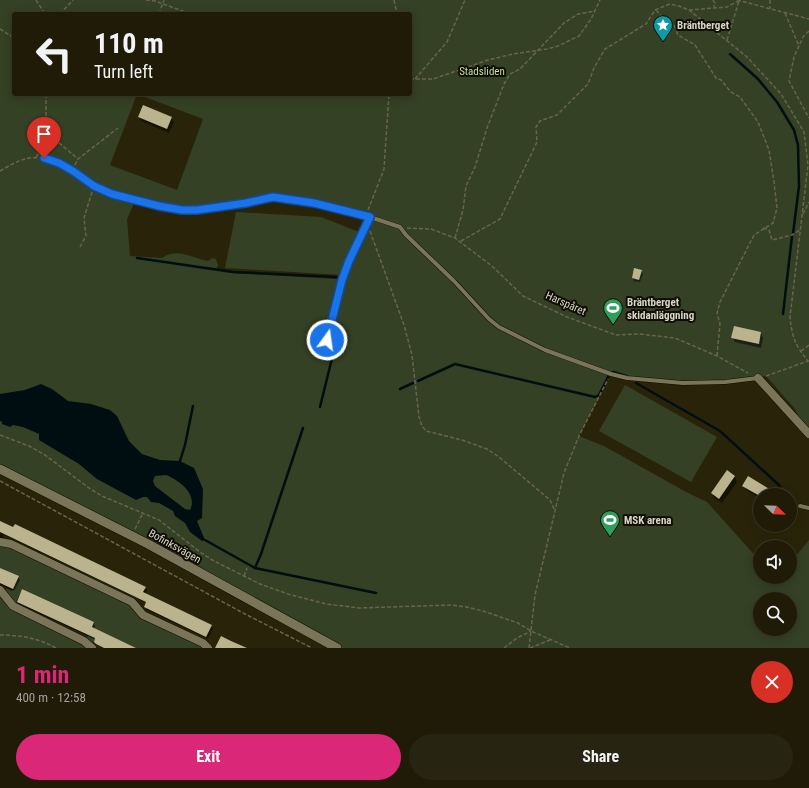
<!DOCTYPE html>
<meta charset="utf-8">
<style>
body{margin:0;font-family:"Roboto Condensed",sans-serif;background:#272411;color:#f1f3f6;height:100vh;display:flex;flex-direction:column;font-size:15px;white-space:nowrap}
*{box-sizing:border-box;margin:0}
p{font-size:13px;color:#a1a19b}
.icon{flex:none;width:22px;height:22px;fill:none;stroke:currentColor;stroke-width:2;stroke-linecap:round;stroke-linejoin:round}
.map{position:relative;height:648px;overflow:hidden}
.side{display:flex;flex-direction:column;background:#1f1b07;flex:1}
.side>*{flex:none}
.hud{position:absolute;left:12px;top:12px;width:400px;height:84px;border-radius:4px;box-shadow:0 2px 10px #0003,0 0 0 1px #3c3928;background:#1f1b07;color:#f1f3f6;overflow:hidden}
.needle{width:26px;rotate:113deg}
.tools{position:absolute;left:753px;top:488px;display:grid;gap:8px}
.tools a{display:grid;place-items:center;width:44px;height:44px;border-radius:50%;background:#1f1b07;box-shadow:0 2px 10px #0003,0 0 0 1px #3c3928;font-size:20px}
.pin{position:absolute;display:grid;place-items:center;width:34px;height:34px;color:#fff;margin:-41px -17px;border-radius:50% 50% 50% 0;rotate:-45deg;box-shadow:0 0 4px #0007}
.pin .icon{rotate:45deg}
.me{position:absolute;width:44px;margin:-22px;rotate:14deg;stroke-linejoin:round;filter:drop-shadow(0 0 3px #0008)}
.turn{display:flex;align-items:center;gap:14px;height:84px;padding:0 16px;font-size:18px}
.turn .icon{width:52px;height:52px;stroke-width:2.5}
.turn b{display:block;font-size:28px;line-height:34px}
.round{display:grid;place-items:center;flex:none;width:42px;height:42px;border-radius:21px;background:#272411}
.overview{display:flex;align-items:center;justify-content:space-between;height:68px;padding:0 16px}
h1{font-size:24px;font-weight:700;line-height:30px;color:#db2777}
.action{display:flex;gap:8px;margin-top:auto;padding:8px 16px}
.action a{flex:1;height:46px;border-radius:24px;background:#db2777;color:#fff;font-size:16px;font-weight:700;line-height:46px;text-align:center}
.action a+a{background:#272411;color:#f1f3f6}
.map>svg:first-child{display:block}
</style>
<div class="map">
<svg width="809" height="648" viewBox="0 0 809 648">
<rect width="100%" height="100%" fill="#292409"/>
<g fill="#344124" fill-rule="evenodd">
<path d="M 0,0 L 809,0 L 809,437 L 795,409 L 766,376 L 758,378 C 709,381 659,386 611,374 L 579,436 L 604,446 L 686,492 L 707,502 L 760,561 L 760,577 L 775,577 L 777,579 L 779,577 L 790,577 L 790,563 L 809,540 L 809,648 L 337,648 L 0,469 ZM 14,14 L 410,14 L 410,94 L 14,94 ZM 137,94 L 203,119 L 177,190 L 110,165 ZM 273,197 L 314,203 L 370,217 L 346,281 L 335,279 L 231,273 L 216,270 L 218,265 L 216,259 L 212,258 L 208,261 C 191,258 177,247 162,258 L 130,256 L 127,219 L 135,201 L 182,210 L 246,203 ZM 760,599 L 790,599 L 790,629 L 760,629 Z"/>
<polygon points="236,212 321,217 359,232 344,275 225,268"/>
<polygon points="625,385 717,437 691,482 599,431"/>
<polygon points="0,545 9,546 126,601 204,648 136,648 99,631 92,645 86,640 94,622 22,589 15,604 3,591 7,589 12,591 18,576 0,568"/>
<polygon points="0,590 13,606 92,648 0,648"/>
</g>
<path fill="#000e12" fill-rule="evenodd" d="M 41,384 L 52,389 L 68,401 L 91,404 L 110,410 L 117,416 L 129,441 L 142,454 L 160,460 L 180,461 L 194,468 L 203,489 L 202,518 L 197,521 L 205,540 L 202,541 L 190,532 L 185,523 L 175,516 L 173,511 L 159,503 L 151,502 L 147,497 L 143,497 L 136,500 L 97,479 L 79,464 L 39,440 L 39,434 L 23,427 L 13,425 L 10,427 L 2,424 L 2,422 L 0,421 L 0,394 L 25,390 ZM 166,475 C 179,480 198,494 190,510 L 185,509 L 155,486 L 153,481 L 155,476 Z"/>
<g fill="#0007">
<polygon points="139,117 171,118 174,122 169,133 141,121"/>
<polygon points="641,271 643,274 640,282 634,281 633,278"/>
<polygon points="734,327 761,333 763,338 761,348 735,342 732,337"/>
<polygon points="727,472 735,477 737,482 722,503 714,498 712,493"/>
<polygon points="744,486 777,495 760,495 760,499 746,490"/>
<polygon points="0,522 145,587 147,590 145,594 211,625 213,628 208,639 147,610 145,607 147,603 4,535 3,539 0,538"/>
<polygon points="0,569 18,577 20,580 14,591 0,585"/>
<polygon points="18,601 93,623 95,626 94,629 134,648 102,648 96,645 95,642 96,640 19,604"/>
</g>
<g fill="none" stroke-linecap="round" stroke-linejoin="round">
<g stroke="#000e12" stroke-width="2.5">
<polyline points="730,54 758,79 777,102 794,130 798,145 799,186 793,234"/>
<polyline points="137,258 233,272 336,277"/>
<polyline points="783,314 792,236"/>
<polyline points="613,372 626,376"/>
<polyline points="418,381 455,364 595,397 599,395 609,375"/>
<polyline points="636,383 720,431 780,486"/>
<polyline points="400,389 413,383"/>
<polyline points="320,407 335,346"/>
<polyline points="180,461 185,445 193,406"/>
<polyline points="205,540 255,568 376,593"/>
<polyline points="255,568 261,554 303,428"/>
</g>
</g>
<g fill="#bab38e">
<polygon points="143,105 172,117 167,129 138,117"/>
<polygon points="634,268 642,270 639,280 632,278"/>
<polygon points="734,326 761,332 759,344 731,338"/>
<polygon points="727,470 735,476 719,499 711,493"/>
<polygon points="748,476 779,495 758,495 742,486"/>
<polygon points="0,521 13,527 15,524 146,587 143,592 212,625 206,637 144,607 146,602 0,532"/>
<polygon points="0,568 19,576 13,589 0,583"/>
<polygon points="22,589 94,622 92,627 136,648 104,648 96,644 94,642 95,638 17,602"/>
<polygon points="221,636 231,641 247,648 215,648"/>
</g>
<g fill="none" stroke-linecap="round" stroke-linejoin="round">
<g stroke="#120d00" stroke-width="5">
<g id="service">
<polyline points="44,158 59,163 73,171 94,186 112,194 125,199 159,206 181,210 197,210 246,203 273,197 314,203 370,217 400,227 406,235 454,281 489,319 499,327 545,350 611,374 627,378 683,383 725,382 758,378"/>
<polyline points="327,340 342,280 349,261 370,217"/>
<polyline points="800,506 809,508"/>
</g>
</g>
<g stroke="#120d00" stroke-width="9">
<g id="minor">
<polyline points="758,378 809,434"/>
<polyline points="0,542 11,544 132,602 143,615 203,643 208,648"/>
<polyline points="0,590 13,606 84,641 92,648"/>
</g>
</g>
<g stroke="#120d00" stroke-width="10">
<polyline id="tertiary" points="0,469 148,544 337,648"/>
</g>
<g stroke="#68644d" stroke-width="1.5" stroke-dasharray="4 2" stroke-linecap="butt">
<polyline points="36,0 45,14"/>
<polyline points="146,0 155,1 191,14"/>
<polyline points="394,0 397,14"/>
<polyline points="713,0 715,3 714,7"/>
<polyline points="737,0 809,19"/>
<polyline points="770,0 770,9"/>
<polyline points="656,10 662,17 674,25 678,35 695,45 716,78 721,80 731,92 740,97 758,122 769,150 774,182 777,208 773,223 754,235 720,302 717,313 720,324 717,356"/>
<polyline points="689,10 727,7 740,0"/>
<polyline points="785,13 799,46"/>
<polyline points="60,14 73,0"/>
<polyline points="159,14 164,0"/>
<polyline points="0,29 14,38"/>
<polyline points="809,31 803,37 794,57 789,81 809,118"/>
<polyline points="727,40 739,1"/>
<polyline points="410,79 433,79 488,60 513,54 547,49 558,46 579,36 591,19 600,0"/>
<polyline points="415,79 447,42 465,0"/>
<polyline points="46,94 46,129 51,136 78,159"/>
<polyline points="36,157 51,136"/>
<polyline points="75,165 78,159 118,128"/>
<path d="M 0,171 C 12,164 25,156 39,158"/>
<polyline points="368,210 384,169 389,94"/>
<polyline points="803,214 809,202"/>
<polyline points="407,228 431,229 455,238 492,266 523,296 567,317 616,335 639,334 675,338 717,356 748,373"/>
<polyline points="763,228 769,230 772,240 792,235 800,230"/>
<polyline points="370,231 404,325 412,355 419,417 422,426 426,431 462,440 487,449 499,457 550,500 555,511"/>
<polyline points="455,238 463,210 466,186 475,167 487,128 504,84 510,74 520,69 564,23 578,14 595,11"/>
<path d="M 461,241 L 500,219 L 537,142 L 536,127 L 540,121 L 557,115 L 588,84 L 594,68 L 605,49 L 646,24 L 655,10 L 670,4 L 679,6 L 689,10 L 747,57 L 781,94 L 804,132 L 808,165 L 790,317 C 792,337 795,345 808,361"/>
<polyline points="80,247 86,236 84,218 92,192"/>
<polyline points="801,351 809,345"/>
<polyline points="766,376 808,361 809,361"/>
<polyline points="0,435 29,446 45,455 89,488 102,496 159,520 200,552 214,561 260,584 288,594 326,604 359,608 451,605 467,607 483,611 518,623 531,631 570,648"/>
<polyline points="0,481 245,614 312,648"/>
<polyline points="135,529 143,513"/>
<polyline points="244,576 247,568"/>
<path d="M 0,635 C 20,635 38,638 56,648"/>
<polyline points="504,648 517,638 531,631"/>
<polyline points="529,648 535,595 564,473 579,436 608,379"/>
<polyline points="530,648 550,640"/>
</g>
<use href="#service" stroke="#7a7458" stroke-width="4"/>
<use href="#minor" stroke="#7a7458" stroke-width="8"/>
<use href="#tertiary" stroke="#7a7458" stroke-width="9"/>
</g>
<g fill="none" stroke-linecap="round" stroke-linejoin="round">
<g stroke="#114b97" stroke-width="10">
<polyline id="route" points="44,158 59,163 73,171 94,186 112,194 159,206 182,210 197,210 246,203 273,197 314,203 370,217 349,261 342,280 327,340"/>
</g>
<use href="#route" stroke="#1a73e8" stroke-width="7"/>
</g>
<defs>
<g id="sight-pin" transform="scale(1)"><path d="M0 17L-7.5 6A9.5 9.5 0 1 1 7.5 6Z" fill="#0f9aa8" stroke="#0f0d04"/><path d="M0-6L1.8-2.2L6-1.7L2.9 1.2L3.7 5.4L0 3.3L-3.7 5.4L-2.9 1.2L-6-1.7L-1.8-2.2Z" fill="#fff"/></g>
<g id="stadium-pin" transform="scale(1)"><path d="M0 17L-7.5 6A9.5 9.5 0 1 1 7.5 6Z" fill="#2e9e5b" stroke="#0f0d04"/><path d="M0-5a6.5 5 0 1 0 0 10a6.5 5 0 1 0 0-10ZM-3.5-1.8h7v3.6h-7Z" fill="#fff"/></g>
</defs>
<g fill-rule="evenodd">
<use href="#sight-pin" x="663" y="25"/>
<use href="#stadium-pin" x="613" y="308"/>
<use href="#stadium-pin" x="610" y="520"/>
</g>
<g text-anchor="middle" stroke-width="4" stroke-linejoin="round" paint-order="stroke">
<g font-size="11" font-weight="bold" fill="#d9d6c7" stroke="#0f0d04" text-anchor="start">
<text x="677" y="29">Bräntberget</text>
<text x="627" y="306">Bräntberget<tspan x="627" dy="13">skidanläggning</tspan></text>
<text x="624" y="524">MSK arena</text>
</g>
<g font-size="11" fill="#c5dea5" stroke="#0f0d04">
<text x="482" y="75">Stadsliden</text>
</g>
<g font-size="11" fill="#d9d6c7" stroke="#0f0d04">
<text transform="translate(566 303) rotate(24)" y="4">Harspåret</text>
<text transform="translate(175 546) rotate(29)" y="4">Bofinksvägen</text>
</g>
</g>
</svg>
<div class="tools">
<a><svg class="needle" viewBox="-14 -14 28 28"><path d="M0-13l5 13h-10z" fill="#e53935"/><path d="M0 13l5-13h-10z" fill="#a1a19b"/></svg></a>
<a><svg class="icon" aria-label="sound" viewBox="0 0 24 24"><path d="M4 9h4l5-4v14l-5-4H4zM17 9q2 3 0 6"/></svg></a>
<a><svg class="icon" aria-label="search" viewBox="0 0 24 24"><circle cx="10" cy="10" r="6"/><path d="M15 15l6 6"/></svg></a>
</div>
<div class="pin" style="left:44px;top:158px;background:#d93025"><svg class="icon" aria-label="arrive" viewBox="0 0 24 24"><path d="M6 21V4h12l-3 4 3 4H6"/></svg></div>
<svg class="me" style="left:327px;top:340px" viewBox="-20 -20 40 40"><circle r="17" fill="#1a73e8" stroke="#fff" stroke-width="3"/><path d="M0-11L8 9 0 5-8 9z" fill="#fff"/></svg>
<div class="hud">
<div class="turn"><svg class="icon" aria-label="left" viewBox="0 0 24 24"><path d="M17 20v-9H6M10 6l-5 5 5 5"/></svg><div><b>110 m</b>Turn left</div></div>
</div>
</div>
<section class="side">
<div class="overview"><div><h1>1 min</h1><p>400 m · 12:58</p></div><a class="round" style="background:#d93025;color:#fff"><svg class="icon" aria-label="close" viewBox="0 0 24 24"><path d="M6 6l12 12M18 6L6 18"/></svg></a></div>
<div class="action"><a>Exit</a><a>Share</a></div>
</section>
